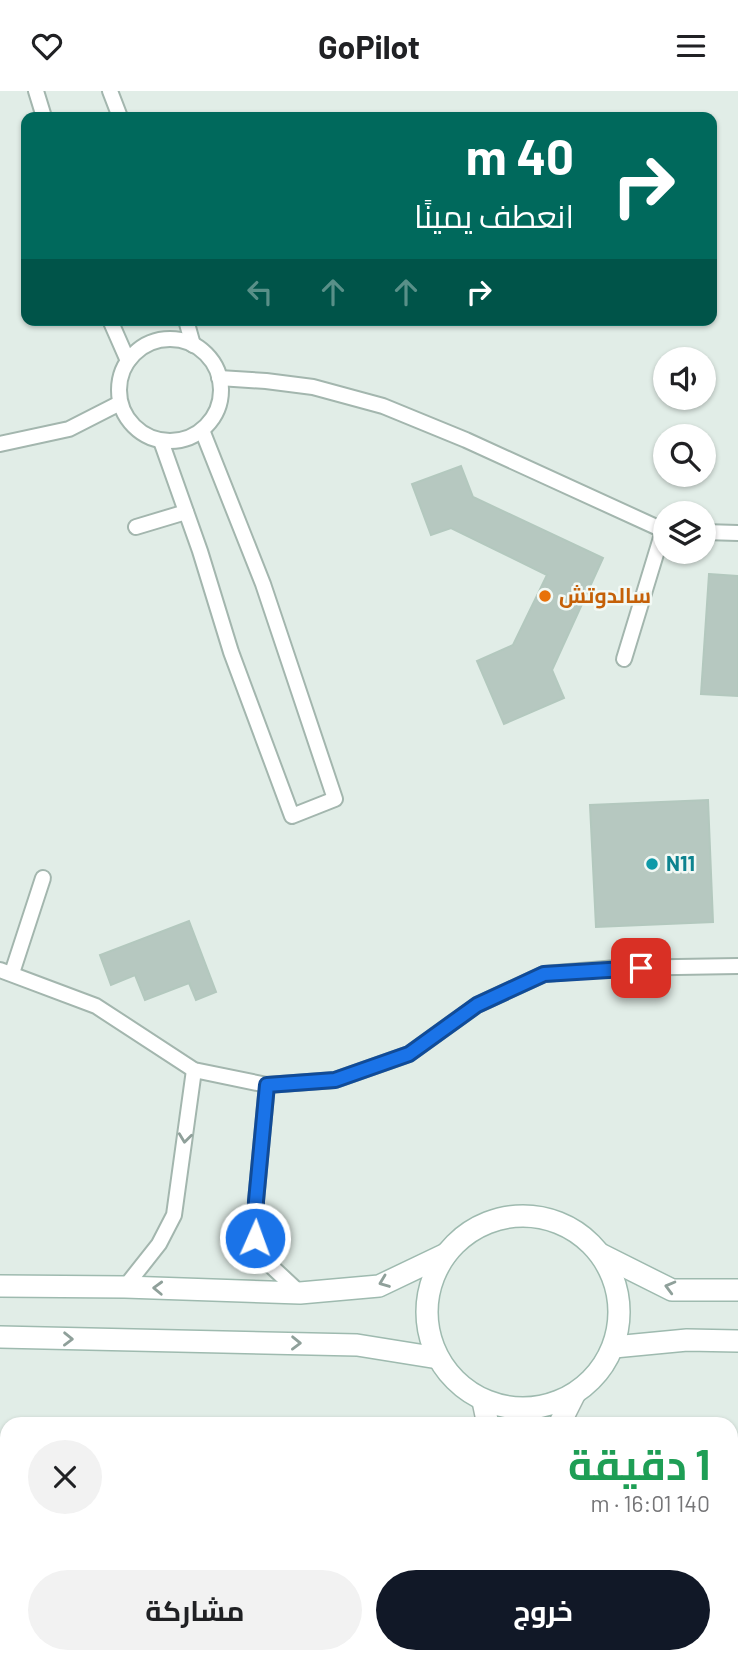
<!DOCTYPE html>
<html lang="ar">
<meta charset="utf-8">
<style>
body{margin:0;font-family:Barlow,Cairo,sans-serif;background:#f2f2f2;color:#202124;direction:rtl;height:100vh;display:flex;flex-direction:column;font-size:26px;white-space:nowrap}
*{box-sizing:border-box;margin:0}
p{font-size:23px;color:#757577}
.icon{flex:none;width:38px;height:38px;fill:none;stroke:currentColor;stroke-width:2;stroke-linecap:round;stroke-linejoin:round}
.map{position:relative;flex:1;overflow:hidden;direction:ltr}
.sheet{position:absolute;left:0px;top:1326px;width:738px;height:247px;display:flex;flex-direction:column;background:#fff;border-radius:21px 21px 0 0;box-shadow:0 2px 5px #0004;direction:rtl}
.sheet>*{flex:none}
.hud{position:absolute;left:21px;top:21px;width:696px;height:214px;border-radius:14px;box-shadow:0 2px 5px #0004;direction:rtl;background:#00695c;color:#fff;overflow:hidden}
.tools{position:absolute;left:653px;top:256px;display:grid;gap:14px}
.tools a{display:grid;place-items:center;width:63px;height:63px;border-radius:50%;background:#fff;box-shadow:0 2px 5px #0004;font-size:35px}
.pin{position:absolute;display:grid;place-items:center;width:60px;height:60px;color:#fff;margin:-30px;border-radius:14px;box-shadow:0 4px 10px #0006}
.me{position:absolute;width:77px;margin:-38px;rotate:2deg;stroke-linejoin:round;filter:drop-shadow(0 0 5px #0008)}
.turn{display:flex;align-items:center;gap:24px;height:147px;padding:0 28px;font-size:32px}
.turn .icon{width:91px;height:91px;stroke-width:2.5}
.turn b{display:block;font-size:49px;line-height:60px}
.lanes{display:flex;align-items:center;height:66px;padding:0 28px;background:#0003;justify-content:center;gap:35px;direction:ltr}
.lanes .off{opacity:.35}
.round{display:grid;place-items:center;flex:none;width:74px;height:74px;border-radius:37px;background:#f2f2f2}
.headline{display:flex;align-items:center;justify-content:space-between;height:119px;padding:0 28px}
h1{font-size:42px;font-weight:700;line-height:52px;color:#1e9e55}
.primary-button{display:flex;gap:14px;margin-top:auto;padding:14px 28px}
.primary-button a{flex:1;height:80px;border-radius:42px;background:#111827;color:#fff;font-size:28px;font-weight:700;line-height:80px;text-align:center}
.primary-button a+a{background:#f2f2f2;color:#202124}
header{display:flex;justify-content:space-between;align-items:center;height:91px;padding:0 28px;background:#fff;font-size:32px;font-weight:700}
.map>svg:first-child{display:block}
</style>
<header><svg class="icon" aria-label="menu" viewBox="0 0 24 24"><path d="M4 6h16M4 12h16M4 18h16"/></svg>GoPilot<svg class="icon" aria-label="heart" viewBox="0 0 24 24"><path d="M12 20l-8-8c-3-5 5-10 8-4 3-6 11-1 8 4z"/></svg></header>
<div class="map">
<svg width="738" height="1573" viewBox="0 0 738 1573">
<rect width="100%" height="100%" fill="#e1ede7"/>
<g fill="#b6c8c0" stroke="#b3c8be" stroke-width="2">
<polygon points="461,375 473,406 603,467 552,579 564,607 504,633 477,570 513,554 547,484 451,437 431,444 412,393"/>
<polygon points="709,483 738,485 738,605 701,603"/>
<polygon points="708,709 713,831 596,836 590,714"/>
<polygon points="189,830 216,901 196,909 189,892 145,909 135,884 111,894 100,864"/>
</g>
<g fill="none" stroke-linecap="round" stroke-linejoin="round">
<g stroke="#a3b6ae" stroke-width="18">
<g id="lane">
<polyline points="36,0 44,26"/>
<polyline points="110,0 120,26"/>
<polyline points="110,229 128,270"/>
<polyline points="186,229 193,254"/>
<circle cx="170" cy="299" r="51"/>
<polyline points="219,287 266,290 313,296 383,315 466,349 665,440"/>
<polyline points="161,350 200,460 231,561 292,725 335,708 263,493 202,339"/>
<polyline points="0,353 69,338 120,312"/>
<polyline points="136,436 186,421"/>
<polyline points="704,441 738,442"/>
<polyline points="624,568 663,440"/>
<polyline points="0,879 96,915 194,979 267,994 335,989 409,963 477,914 544,883 617,877 738,875"/>
<polyline points="12,882 43,787"/>
<polyline points="267,994 256,1110 255,1147 271,1175 300,1202"/>
<polyline points="125,1196 159,1153 174,1124 194,979"/>
</g>
</g>
<g stroke="#a3b6ae" stroke-width="24">
<g id="street">
<polyline points="483,1310 488,1334"/>
<polyline points="559,1334 574,1304"/>
<polyline points="732,1461 738,1461"/>
<polyline points="547,1566 547,1573"/>
<polyline points="726,1566 726,1573"/>
<polyline points="502,1573 502,1566"/>
</g>
</g>
<g stroke="#9ebaaf" stroke-width="24">
<g id="secondary">
<circle cx="523" cy="1221" r="96"/>
<polyline points="602,1164 672,1199 738,1199"/>
<polyline points="0,1195 125,1196 300,1202 379,1195 446,1163"/>
<polyline points="0,1246 357,1254 438,1267"/>
<polyline points="614,1256 687,1249 738,1250"/>
</g>
</g>
<use href="#lane" stroke="#fff" stroke-width="14"/>
<use href="#street" stroke="#fff" stroke-width="21"/>
<use href="#secondary" stroke="#fff" stroke-width="21"/>
</g>
<defs><path id="oneway-chevron" d="M-2-3.5L2.5 0L-2 3.5" fill="none" stroke-width="1.6" stroke-linecap="round" stroke-linejoin="round" transform="scale(1.75)"/></defs>
<g stroke="#8fa09a">
<use href="#oneway-chevron" transform="translate(185 1047) rotate(97)"/>
<use href="#oneway-chevron" transform="translate(384 1191) rotate(159)"/>
<use href="#oneway-chevron" transform="translate(670 1196) rotate(-165)"/>
<use href="#oneway-chevron" transform="translate(158 1197) rotate(-178)"/>
<use href="#oneway-chevron" transform="translate(68 1248) rotate(1)"/>
<use href="#oneway-chevron" transform="translate(296 1252) rotate(1)"/>
</g>
<g fill="none" stroke-linecap="round" stroke-linejoin="round">
<g stroke="#114b97" stroke-width="18">
<polyline id="route" points="255,1147 256,1110 267,994 335,989 409,963 477,914 544,883 641,877"/>
</g>
<use href="#route" stroke="#1a73e8" stroke-width="12"/>
</g>
<circle fill="#e8710a" stroke="#f2f9f5" stroke-width="2.5" cx="545" cy="505" r="7"/>
<circle fill="#0f9aa8" stroke="#f2f9f5" stroke-width="2.5" cx="652" cy="773" r="7"/>
<g text-anchor="middle" stroke-width="5" stroke-linejoin="round" paint-order="stroke">
<g font-size="21" font-weight="bold" fill="#c56008" stroke="#f2f9f5" text-anchor="start">
<text x="559" y="512">سالدوتش</text>
</g>
<g font-size="21" font-weight="bold" fill="#0d838f" stroke="#f2f9f5" text-anchor="start">
<text x="666" y="780">N11</text>
</g>
</g>
</svg>
<div class="tools">
<a><svg class="icon" aria-label="sound" viewBox="0 0 24 24"><path d="M4 9h4l5-4v14l-5-4H4zM17 9q2 3 0 6"/></svg></a>
<a><svg class="icon" aria-label="search" viewBox="0 0 24 24"><circle cx="10" cy="10" r="6"/><path d="M15 15l6 6"/></svg></a>
<a><svg class="icon" aria-label="layers" viewBox="0 0 24 24"><path d="M12 4l9 5-9 5-9-5zM3 14l9 5 9-5"/></svg></a>
</div>
<div class="pin" style="left:641px;top:877px;background:#d93025"><svg class="icon" aria-label="arrive" viewBox="0 0 24 24"><path d="M6 21V4h12l-3 4 3 4H6"/></svg></div>
<svg class="me" style="left:255px;top:1147px" viewBox="-20 -20 40 40"><circle r="17" fill="#1a73e8" stroke="#fff" stroke-width="3"/><path d="M0-11L8 9 0 5-8 9z" fill="#fff"/></svg>
<div class="hud">
<div class="turn"><svg class="icon" aria-label="right" viewBox="0 0 24 24"><path d="M7 20v-9h11M14 6l5 5-5 5"/></svg><div><b>40 m</b>انعطف يمينًا</div></div>
<div class="lanes"><svg class="icon off" aria-label="left" viewBox="0 0 24 24"><path d="M17 20v-9H6M10 6l-5 5 5 5"/></svg><svg class="icon off" aria-label="ahead" viewBox="0 0 24 24"><path d="M12 20V5M6 11l6-6 6 6"/></svg><svg class="icon off" aria-label="ahead" viewBox="0 0 24 24"><path d="M12 20V5M6 11l6-6 6 6"/></svg><svg class="icon" aria-label="right" viewBox="0 0 24 24"><path d="M7 20v-9h11M14 6l5 5-5 5"/></svg></div>
</div>
<section class="sheet">
<div class="headline"><div><h1>1 دقيقة</h1><p>140 m · 16:01</p></div><a class="round"><svg class="icon" aria-label="close" viewBox="0 0 24 24"><path d="M6 6l12 12M18 6L6 18"/></svg></a></div>
<div class="primary-button"><a>خروج</a><a>مشاركة</a></div>
</section>
</div>
